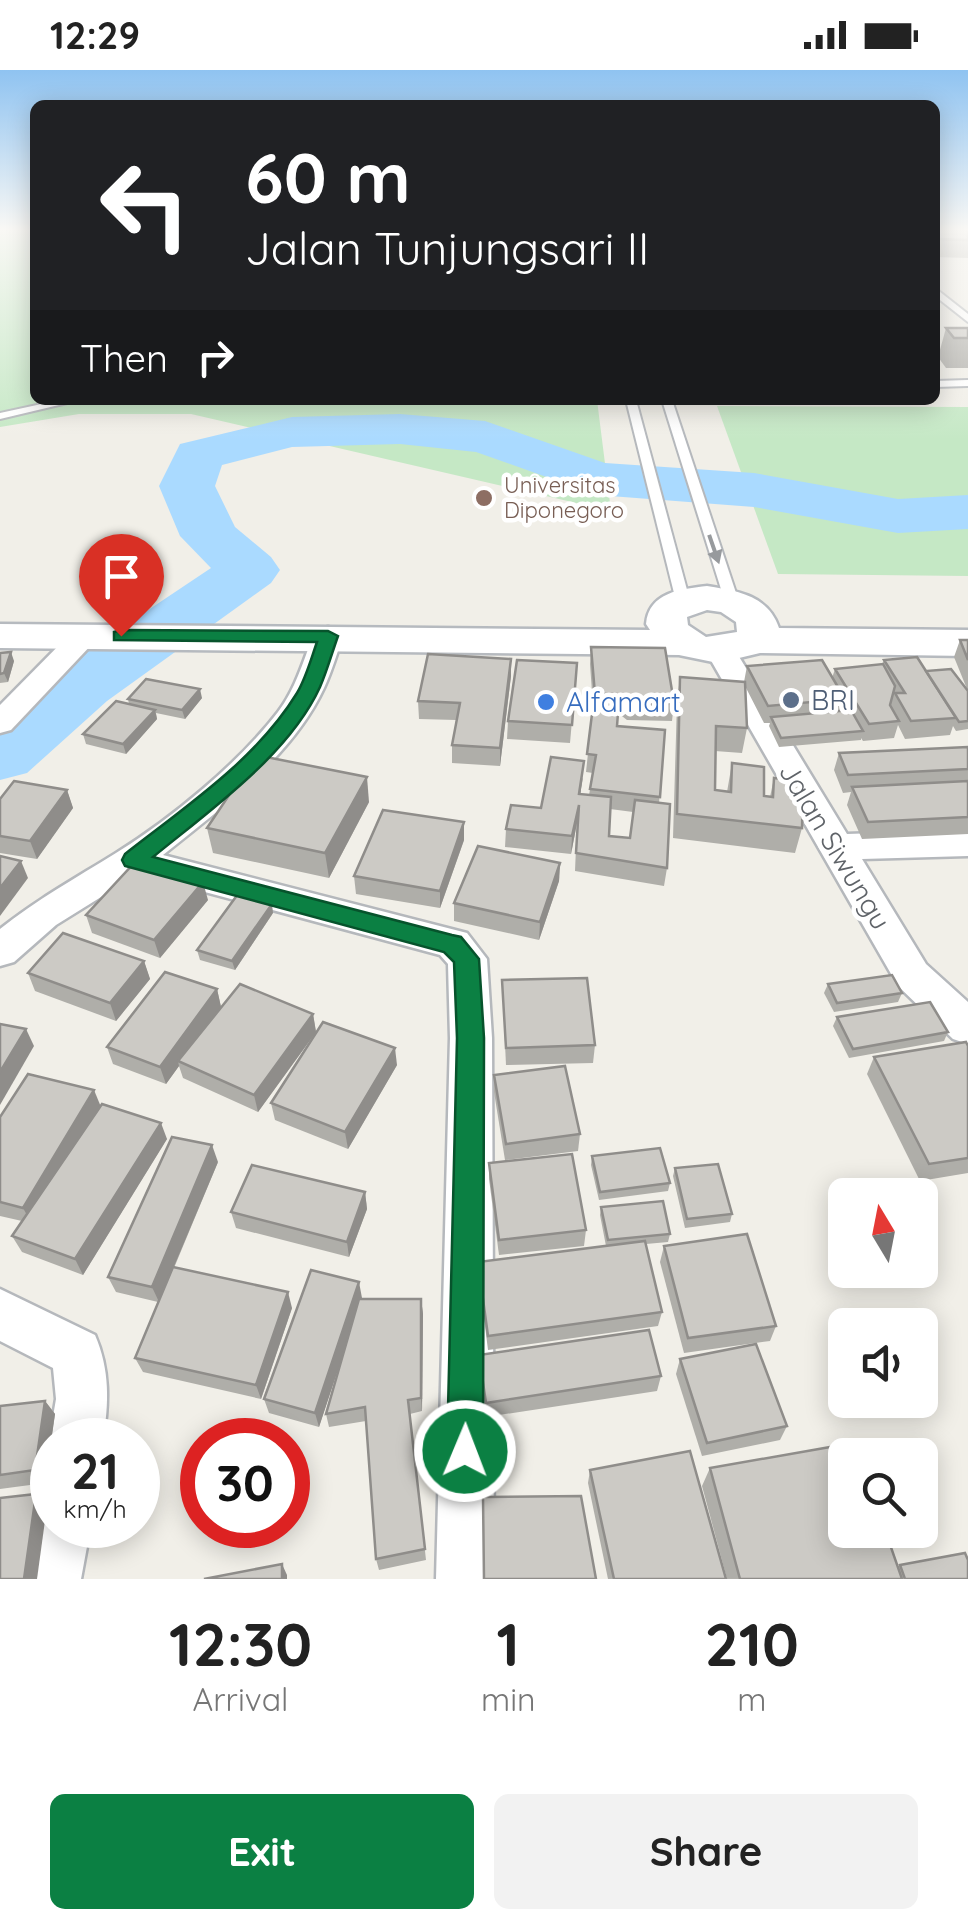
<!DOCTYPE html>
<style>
body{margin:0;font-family:Quicksand,sans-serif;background:#f2f2f2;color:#222;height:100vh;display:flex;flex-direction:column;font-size:38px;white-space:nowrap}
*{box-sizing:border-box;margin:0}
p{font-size:32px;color:#767676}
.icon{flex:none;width:55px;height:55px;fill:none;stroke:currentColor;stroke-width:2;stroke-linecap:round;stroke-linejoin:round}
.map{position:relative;height:1509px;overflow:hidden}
.panel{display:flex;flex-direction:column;background:#fff;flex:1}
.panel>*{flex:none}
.hud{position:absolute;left:30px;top:30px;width:910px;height:305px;border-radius:15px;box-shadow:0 5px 25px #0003;background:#202124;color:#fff;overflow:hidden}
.needle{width:65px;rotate:350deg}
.controls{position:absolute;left:828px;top:1108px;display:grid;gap:20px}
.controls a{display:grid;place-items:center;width:110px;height:110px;border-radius:15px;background:#fff;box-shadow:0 5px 25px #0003;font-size:50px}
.speed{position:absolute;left:30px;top:1348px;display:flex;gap:20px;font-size:50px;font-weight:700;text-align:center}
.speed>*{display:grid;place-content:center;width:130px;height:130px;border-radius:50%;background:#fff;box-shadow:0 5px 25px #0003;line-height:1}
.speed small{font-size:25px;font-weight:400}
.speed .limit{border:15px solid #d22;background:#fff;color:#111}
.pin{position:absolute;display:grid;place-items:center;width:85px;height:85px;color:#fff;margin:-102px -42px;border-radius:50% 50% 50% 0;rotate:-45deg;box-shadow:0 0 10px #0007}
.pin .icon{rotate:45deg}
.me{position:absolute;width:110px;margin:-55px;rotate:1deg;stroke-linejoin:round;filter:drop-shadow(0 0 8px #0008)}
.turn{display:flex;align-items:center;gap:35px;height:210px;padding:0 50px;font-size:45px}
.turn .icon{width:130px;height:130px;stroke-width:2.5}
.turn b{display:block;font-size:70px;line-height:85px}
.then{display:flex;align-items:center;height:95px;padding:0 50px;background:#0003;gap:20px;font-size:38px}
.eta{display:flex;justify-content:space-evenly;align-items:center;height:170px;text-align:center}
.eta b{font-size:60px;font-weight:700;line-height:70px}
.button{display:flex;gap:20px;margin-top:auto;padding:20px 50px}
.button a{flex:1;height:115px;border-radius:15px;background:#0b8043;color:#fff;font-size:40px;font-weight:700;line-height:115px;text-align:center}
.button a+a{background:#f2f2f2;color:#222}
.status{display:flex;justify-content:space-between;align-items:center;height:70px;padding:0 50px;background:#fff;direction:ltr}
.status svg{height:28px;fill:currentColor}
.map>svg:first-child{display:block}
</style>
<div class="status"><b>12:29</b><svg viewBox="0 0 49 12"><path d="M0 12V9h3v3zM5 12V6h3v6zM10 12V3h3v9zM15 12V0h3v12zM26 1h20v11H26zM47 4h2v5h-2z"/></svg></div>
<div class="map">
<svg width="968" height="1509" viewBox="0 0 968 1509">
<rect width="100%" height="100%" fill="#f1efe8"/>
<g fill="#c5e8c5">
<polygon points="0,158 35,158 35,330 597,330 611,441 191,344 79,344 0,357"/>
<polygon points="717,336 968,337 968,506 778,504"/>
</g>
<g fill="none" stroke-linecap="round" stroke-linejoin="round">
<polygon fill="#aadaff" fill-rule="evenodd" points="400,344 485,351 605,393 754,403 898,429 968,425 968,459 898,463 754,437 597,425 476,382 400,374 292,377 222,395 215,416 235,457 271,487 280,500 271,513 107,631 27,703 0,710 0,647 57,601 211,498 180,466 159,416 180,374 292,347"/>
<g stroke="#b5b8bc" stroke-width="4">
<g id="lane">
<polygon points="935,218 968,244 968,252 935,226"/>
<polygon points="968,310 968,316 935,317 935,311"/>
<polygon points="60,330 80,330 0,349 0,343"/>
<polygon points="626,330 636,330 690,531 688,534 683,535 676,531"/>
<polygon points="662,330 672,330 739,532 737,535 732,536 725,532"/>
</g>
</g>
<g stroke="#b5b8bc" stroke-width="5">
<g id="street">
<polygon points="85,556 95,559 99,565 95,571 11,660 0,663 0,635 75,559"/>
<path d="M 328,557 L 338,560 L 343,566 C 337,583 332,601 324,618 C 292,687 221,738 163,785 L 467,863 L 487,889 L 492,968 L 494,1509 L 436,1509 L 450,968 L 448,894 L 440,885 L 138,804 L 56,855 L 14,892 L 0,896 L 0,859 C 36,830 76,808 116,783 C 171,749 238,694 278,642 C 295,620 303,592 313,566 L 318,560 Z"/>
<polygon points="720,571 730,574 735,580 847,764 968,760 968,786 862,789 926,894 968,932 968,974 953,969 898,916 705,580 710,574"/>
<path d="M 0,1219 L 95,1265 C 110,1300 109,1333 103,1370 L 52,1370 L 52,1379 L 49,1370 L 56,1329 L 53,1298 L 0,1271 Z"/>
<polygon points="52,1430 52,1455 91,1455 81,1509 23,1509 33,1455 42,1435"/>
</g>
</g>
<g stroke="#b6babf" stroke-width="5">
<path id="secondary" d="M 707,516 C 737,521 768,525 779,558 L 968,560 L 968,586 L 760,583 L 718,593 L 679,585 L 0,578 L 0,554 L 650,560 L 646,554 C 649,522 681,519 707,516 ZM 707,540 L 721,542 L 736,552 L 737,562 L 706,567 L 688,555 L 687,547 Z"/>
</g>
<use href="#lane" fill="#fff" fill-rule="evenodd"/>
<use href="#street" fill="#fff" fill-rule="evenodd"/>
<use href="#secondary" fill="#fff" fill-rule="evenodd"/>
</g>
<g fill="#afaea9" fill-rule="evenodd">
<polygon points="935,158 968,159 968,188 935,187"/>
<polygon points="946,258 968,258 968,298 946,298 938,287"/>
<polygon points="960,570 968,570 968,659 956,661 953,656 950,665 905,669 898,655 894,668 863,671 861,668 861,670 779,677 769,656 770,653 764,653 745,616 747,658 742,683 715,681 715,720 727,722 732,693 764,726 770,727 774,708 802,758 795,783 673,768 677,632 680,607 744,612 747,596 832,608 835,599 882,594 884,590 926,601 967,619 954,587"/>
<path d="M 591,577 L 674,633 L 672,651 L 627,650 L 618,643 L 617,656 L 665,660 L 659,733 L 667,798 L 664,816 L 575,801 L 577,753 L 571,784 L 505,777 L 506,759 L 583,708 L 580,725 L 589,725 L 593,703 L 586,702 L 593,636 L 590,594 ZM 610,739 L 633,742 L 630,768 L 609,766 Z"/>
<polygon points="0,583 14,591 8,612 0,613"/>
<polygon points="511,589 511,606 500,696 452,693 452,675 456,650 419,649 418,631"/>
<polygon points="577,593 570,673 507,669 508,651"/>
<polygon points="202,628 185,649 156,643 157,649 126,684 86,674 83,664 129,634 128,629"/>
<polygon points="968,677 968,764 862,769 847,735 851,722 843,723 834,700 839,683"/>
<polygon points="67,720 73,738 37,789 0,783 0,729"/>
<polygon points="369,732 329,808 213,783 207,758"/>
<polygon points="464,752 464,770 440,838 356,824 354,806"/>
<polygon points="560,793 559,811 539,870 454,851 454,833"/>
<polygon points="208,830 160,888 92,863 86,845"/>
<polygon points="273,843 235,900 200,890 197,880"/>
<polygon points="144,891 150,909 116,951 35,921 28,903"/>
<polygon points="502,910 595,975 593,993 506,995"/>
<polygon points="828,914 902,923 898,932 834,942 824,923"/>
<polygon points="217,919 221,937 313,944 316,962 258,1042 183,1008 179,996 166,1014 113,994 107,977"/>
<polygon points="837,947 948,962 944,971 849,988 833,956"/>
<polygon points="968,976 968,1103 920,1111 867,1004 874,987"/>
<polygon points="397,995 348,1079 275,1050 271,1033"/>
<polygon points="494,1005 580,1064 578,1081 505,1090 494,1022"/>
<polygon points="101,1036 167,1069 83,1205 22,1182 12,1166 22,1151 0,1146 0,1047"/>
<polygon points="592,1086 670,1113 668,1121 599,1130 591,1095"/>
<polygon points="218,1092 174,1198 292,1238 261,1329 143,1302 135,1288 158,1232 116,1222 108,1207"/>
<polygon points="489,1093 586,1160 584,1176 499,1185 489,1109"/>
<polygon points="675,1098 732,1144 730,1152 685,1158 673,1106"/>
<polygon points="365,1122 367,1139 349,1187 236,1158 231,1142"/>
<polygon points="601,1137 670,1164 668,1172 646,1174 662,1242 658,1256 488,1280 479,1208 478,1192 606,1176 600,1145"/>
<polygon points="664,1176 776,1256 770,1271 684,1283 660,1192"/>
<polygon points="362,1228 421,1229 423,1244 422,1341 410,1344 426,1490 379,1500 376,1489 366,1351 329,1357 326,1344 341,1289 319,1357 269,1343 264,1329"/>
<polygon points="479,1285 661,1306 657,1321 486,1347 479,1300"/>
<polygon points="680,1289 787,1356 780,1370 702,1386 676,1304"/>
<polygon points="45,1331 55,1344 45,1413 0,1419 0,1336"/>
<polygon points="710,1398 898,1497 900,1495 968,1509 727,1509 702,1416"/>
<polygon points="590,1400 726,1509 608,1509 588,1413"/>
</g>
<g fill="#8f8d8a">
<polygon points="11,582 14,591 8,612 4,603"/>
<polygon points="511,589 511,606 500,696 500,678"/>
<polygon points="200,619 202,628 185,649 182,640"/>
<polygon points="155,640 157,649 126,684 123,674"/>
<polygon points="584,691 577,753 571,784 572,766"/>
<polygon points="367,707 369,732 329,808 325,783"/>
<polygon points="67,720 73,738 37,789 30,771"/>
<polygon points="464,752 464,770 440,838 440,821"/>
<polygon points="21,791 28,808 0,846 0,818"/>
<polygon points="560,793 559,811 539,870 540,852"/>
<polygon points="203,812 208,830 160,888 154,870"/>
<polygon points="272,834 273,843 235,900 232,891"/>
<polygon points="144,891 150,909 116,951 110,933"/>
<polygon points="217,919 221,937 178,991 179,996 166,1014 160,997"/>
<polygon points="313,944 316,962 258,1042 254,1025"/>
<polygon points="26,959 34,976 0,1035 0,1002"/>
<polygon points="395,978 397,995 348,1079 345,1062"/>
<polygon points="94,1020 101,1037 32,1154 23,1138"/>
<polygon points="161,1053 167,1069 83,1205 75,1189"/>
<polygon points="212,1075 218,1092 159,1232 152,1217"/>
<polygon points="365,1122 367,1139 349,1187 347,1172"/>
<polygon points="359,1212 362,1228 319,1357 315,1343"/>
<polygon points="288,1222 292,1238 261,1329 256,1315"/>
<polygon points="421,1229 423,1244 422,1341 421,1328"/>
<polygon points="45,1331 55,1344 45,1413 35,1400"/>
<polygon points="36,1424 47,1436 37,1509 24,1509"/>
<polygon points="282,1494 287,1505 287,1509 282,1509"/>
</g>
<g fill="#cccac5" stroke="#8f8d8a" stroke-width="2.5">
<polygon points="935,158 968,159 968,170 935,169"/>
<polygon points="946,258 968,258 968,268 954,268"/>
<polygon points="960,570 968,570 968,590"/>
<polygon points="591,577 665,578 674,633 629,633 617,624 595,624"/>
<polygon points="11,582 4,603 0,604 0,583"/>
<polygon points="428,584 511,589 500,678 452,675 460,633 418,631"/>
<polygon points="917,587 956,648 911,651 895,623 905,623 884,590"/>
<polygon points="517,590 577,593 572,655 508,651"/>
<polygon points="822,590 845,629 768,636 747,596"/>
<polygon points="883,594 895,616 890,635 899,651 869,654 835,599"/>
<polygon points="951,599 968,621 968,651 959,652 926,601"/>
<polygon points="680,607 745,612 747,658 716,656 715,720 731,722 732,693 764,697 764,726 773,727 774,708 803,712 802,758 677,744"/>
<polygon points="146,609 200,619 182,640 128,629"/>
<polygon points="594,628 619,630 617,656 665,660 660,727 590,719 596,685 587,684"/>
<polygon points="116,631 155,640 123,674 83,664"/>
<polygon points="851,640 863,661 781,668 771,647"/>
<polygon points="968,677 968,699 848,705 839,683"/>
<polygon points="256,685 367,707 325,783 207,758"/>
<polygon points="551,687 584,691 579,724 611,727 609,766 630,768 635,730 670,734 667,798 576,783 579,735 572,766 506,759 511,735 541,738"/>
<polygon points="14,711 67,720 30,771 0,766 0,729"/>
<polygon points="968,711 968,747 868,752 852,717"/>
<polygon points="383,740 464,752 440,821 354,806"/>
<polygon points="478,776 560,793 540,852 454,833"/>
<polygon points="0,786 21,791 0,818"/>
<polygon points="137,790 203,812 154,870 86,845"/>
<polygon points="238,824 272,834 232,891 197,880"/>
<polygon points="63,863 144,891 110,933 28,903"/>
<polygon points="165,902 217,919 160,997 107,977"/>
<polygon points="892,905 902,923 837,933 828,914"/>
<polygon points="587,908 595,975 506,978 502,910"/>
<polygon points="240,914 313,944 254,1025 178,991"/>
<polygon points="930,932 948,962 853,979 837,947"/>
<polygon points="323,952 395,978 345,1062 271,1033"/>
<polygon points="0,954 26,959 0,1002"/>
<polygon points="966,972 968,976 968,1088 929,1094 874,987"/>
<polygon points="565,996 580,1064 506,1074 494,1005"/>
<polygon points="28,1004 94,1020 23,1138 0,1132 0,1047"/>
<polygon points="102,1034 161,1053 75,1189 12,1166"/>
<polygon points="172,1067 212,1075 152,1217 108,1207"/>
<polygon points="660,1078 670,1113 600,1122 592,1086"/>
<polygon points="572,1084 586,1160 499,1170 489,1093"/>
<polygon points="718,1094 732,1144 687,1149 675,1098"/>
<polygon points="252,1095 365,1122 347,1172 231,1142"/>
<polygon points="663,1131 670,1164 608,1170 601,1137"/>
<polygon points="747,1164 776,1256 688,1268 664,1176"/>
<polygon points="645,1171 662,1242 488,1266 478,1192"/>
<polygon points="173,1197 288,1222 256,1315 135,1288"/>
<polygon points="311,1200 359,1212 315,1343 264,1329"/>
<polygon points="359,1229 421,1229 421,1328 408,1330 425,1479 376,1489 365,1337 326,1344"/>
<polygon points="649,1260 661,1306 486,1333 479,1285"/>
<polygon points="756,1274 787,1356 707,1373 680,1289"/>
<polygon points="45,1331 35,1400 0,1405 0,1336"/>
<polygon points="853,1373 857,1385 845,1385 845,1460 885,1460 902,1509 740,1509 710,1398"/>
<polygon points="690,1381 726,1509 614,1509 590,1400"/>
<polygon points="36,1424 24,1509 0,1509 0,1428"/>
<polygon points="581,1426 596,1509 484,1509 483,1427"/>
<polygon points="965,1483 968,1490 968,1509 905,1509 900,1495"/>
<polygon points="282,1494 282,1509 204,1509"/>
</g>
<defs><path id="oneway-solid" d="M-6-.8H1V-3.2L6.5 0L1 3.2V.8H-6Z" transform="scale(2.5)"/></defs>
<use fill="#979a9d" href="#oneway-solid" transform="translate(714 479) rotate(71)"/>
<linearGradient id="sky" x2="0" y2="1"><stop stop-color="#8fc3f1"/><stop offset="0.43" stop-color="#f9f8f5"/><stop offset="1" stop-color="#f9f8f5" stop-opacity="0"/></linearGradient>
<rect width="968" height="370" fill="url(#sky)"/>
<path fill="#0b8043" stroke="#07532c" stroke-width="2.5" d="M 121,560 L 328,561 L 338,566 C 332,583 327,601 320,617 C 289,685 209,741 153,787 L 452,865 L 461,867 L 479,889 L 484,968 L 483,1381 L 478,1394 L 465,1399 L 453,1394 L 447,1381 L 457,968 L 454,892 L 444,882 L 125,796 L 122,790 L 125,784 C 185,737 256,690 297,623 C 306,608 311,589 317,572 L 114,570 L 114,562 Z"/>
<circle fill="#8d6e63" stroke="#fff" stroke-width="4" cx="484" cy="428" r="10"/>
<circle fill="#5c6f8a" stroke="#fff" stroke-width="4" cx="791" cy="630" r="10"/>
<circle fill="#3f7fe0" stroke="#fff" stroke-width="4" cx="546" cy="632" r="10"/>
<g text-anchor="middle" stroke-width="9" stroke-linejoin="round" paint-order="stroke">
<g font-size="22" fill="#785e54" stroke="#fff" text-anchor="start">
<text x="504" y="423">Universitas<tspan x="504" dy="25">Diponegoro</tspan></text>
</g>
<g font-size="28" fill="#4e5e75" stroke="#fff" text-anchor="start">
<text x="811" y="640">BRI</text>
</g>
<g font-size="28" fill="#366cbe" stroke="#fff" text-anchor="start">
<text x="566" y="642">Alfamart</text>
</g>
<g font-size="28" fill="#5f6368" stroke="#fff">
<text transform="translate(835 776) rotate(59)" y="10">Jalan Siwungu</text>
</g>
</g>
</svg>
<div class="controls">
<a><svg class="needle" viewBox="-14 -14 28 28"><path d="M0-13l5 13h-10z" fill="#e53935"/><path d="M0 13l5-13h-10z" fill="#767676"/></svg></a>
<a><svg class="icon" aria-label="sound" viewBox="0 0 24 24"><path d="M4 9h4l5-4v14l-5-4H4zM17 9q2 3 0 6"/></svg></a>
<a><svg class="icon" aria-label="search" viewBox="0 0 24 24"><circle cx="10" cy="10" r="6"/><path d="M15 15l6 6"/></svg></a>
</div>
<div class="speed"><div>21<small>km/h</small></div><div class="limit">30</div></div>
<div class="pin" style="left:121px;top:566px;background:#d93025"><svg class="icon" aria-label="arrive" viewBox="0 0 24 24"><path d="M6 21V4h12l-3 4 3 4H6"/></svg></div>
<svg class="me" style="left:465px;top:1381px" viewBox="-20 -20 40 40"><circle r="17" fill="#0b8043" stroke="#fff" stroke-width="3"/><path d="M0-11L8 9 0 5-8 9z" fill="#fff"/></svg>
<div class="hud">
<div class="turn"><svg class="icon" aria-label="left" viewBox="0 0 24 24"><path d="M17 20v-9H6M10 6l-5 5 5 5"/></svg><div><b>60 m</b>Jalan Tunjungsari II</div></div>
<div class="then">Then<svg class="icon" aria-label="right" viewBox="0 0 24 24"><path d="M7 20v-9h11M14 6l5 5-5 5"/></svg></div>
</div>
</div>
<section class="panel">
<div class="eta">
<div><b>12:30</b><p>Arrival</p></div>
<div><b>1</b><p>min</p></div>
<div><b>210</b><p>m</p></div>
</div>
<div class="button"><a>Exit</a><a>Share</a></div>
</section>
